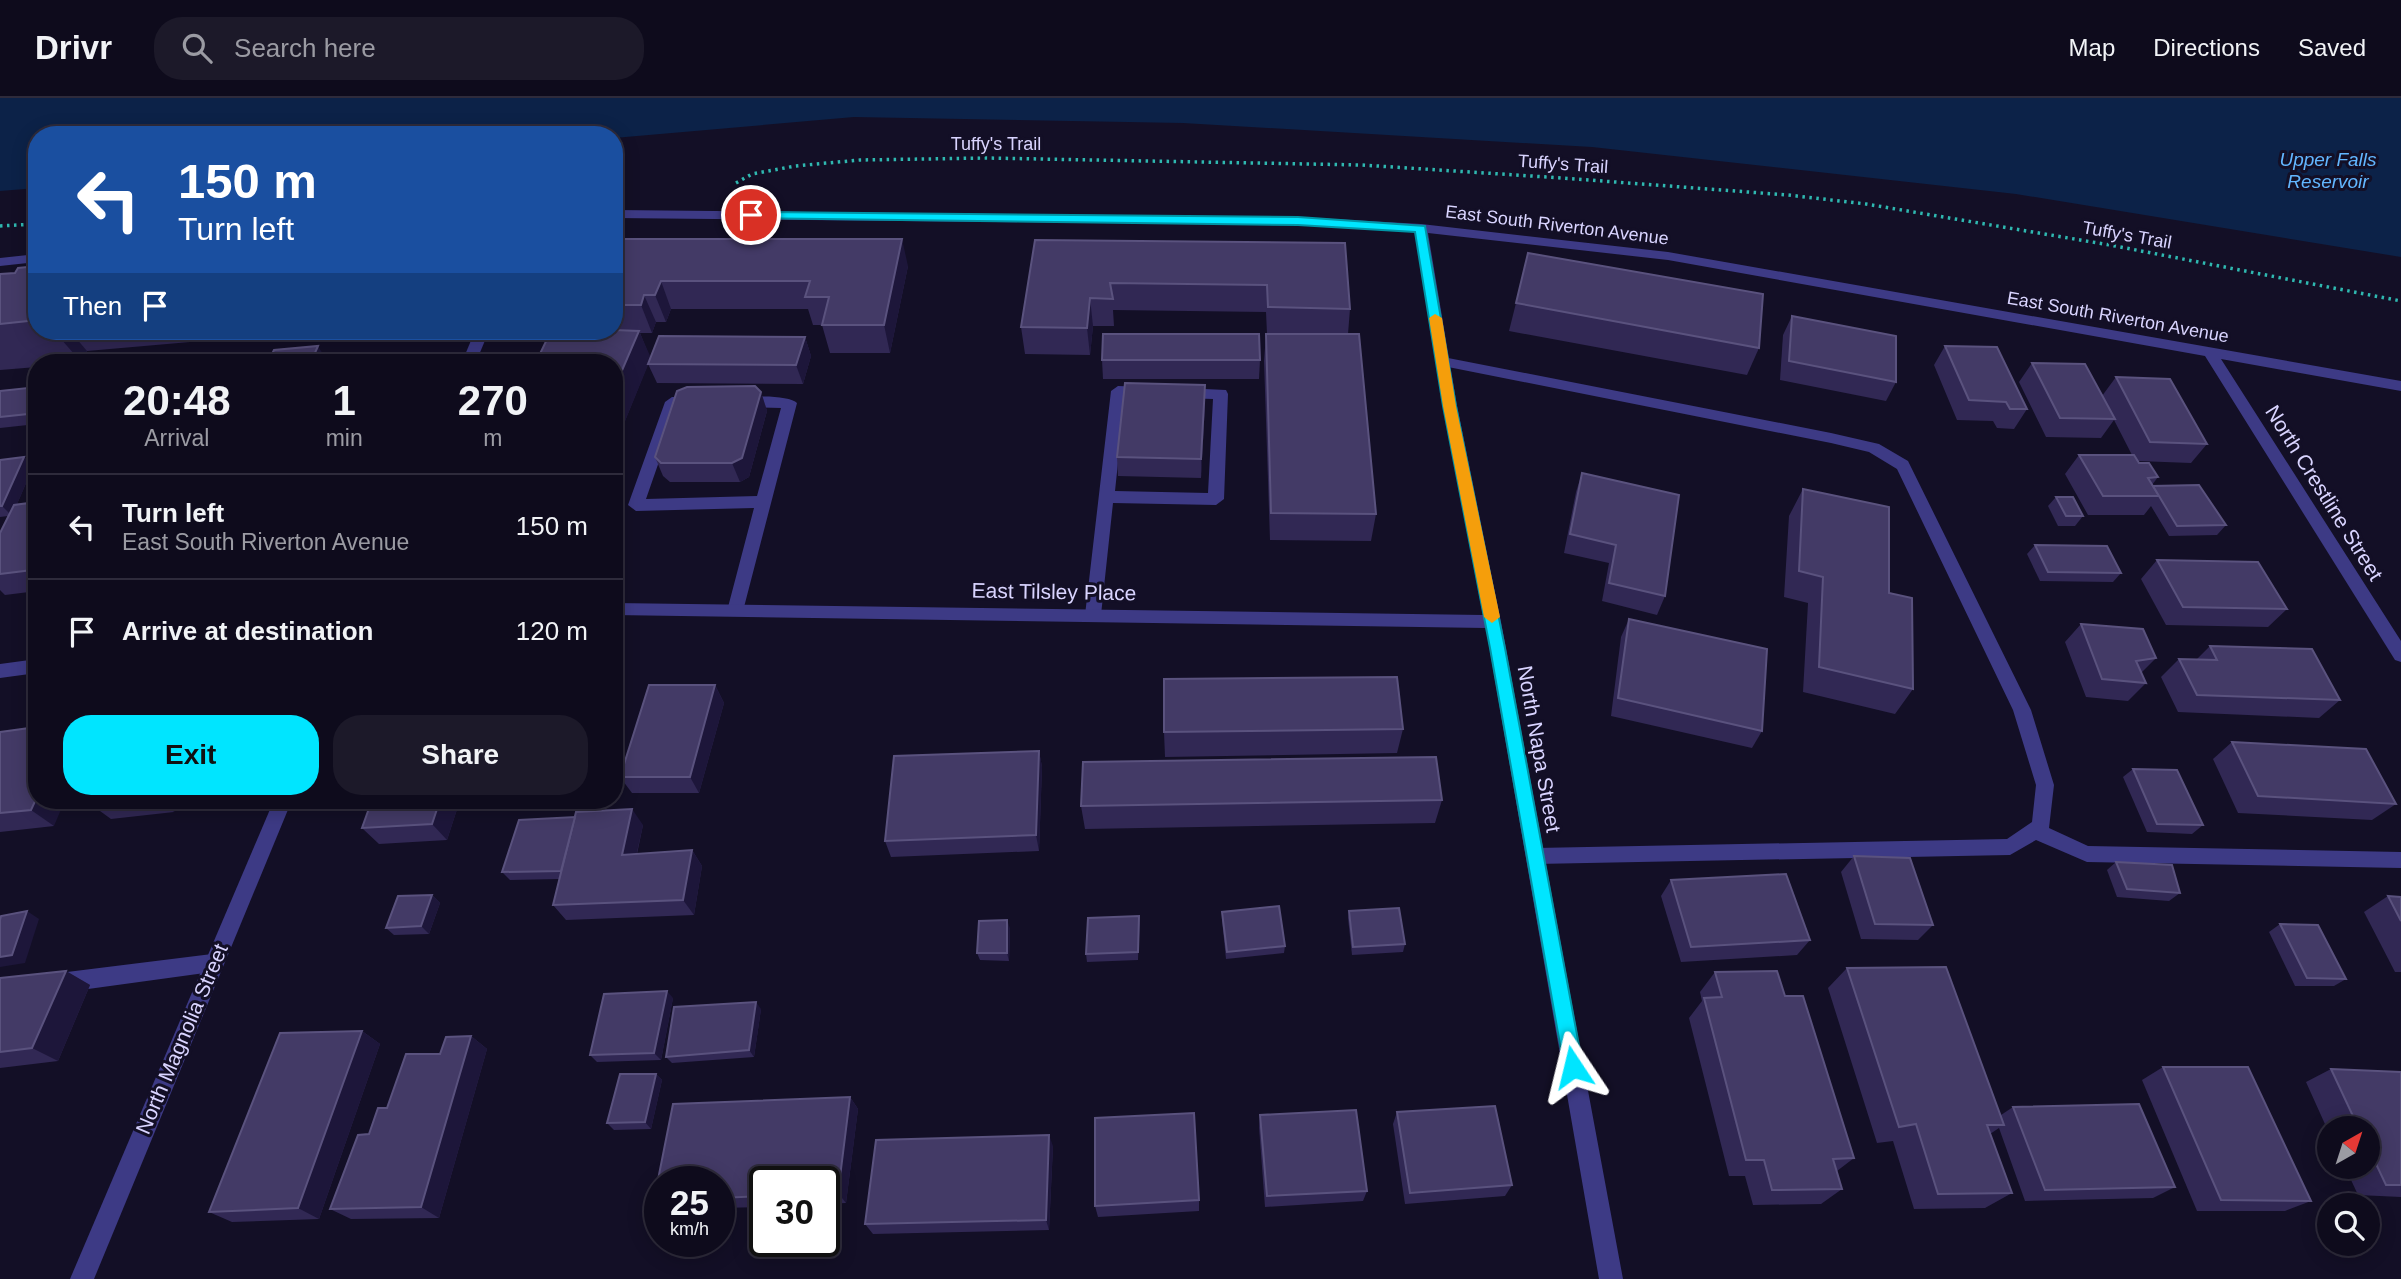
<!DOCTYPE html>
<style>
body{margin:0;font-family:Arial,sans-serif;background:#1c1929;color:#f1f3f6;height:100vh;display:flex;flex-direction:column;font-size:26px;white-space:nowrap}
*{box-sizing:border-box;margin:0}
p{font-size:23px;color:#9b9ba3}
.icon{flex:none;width:38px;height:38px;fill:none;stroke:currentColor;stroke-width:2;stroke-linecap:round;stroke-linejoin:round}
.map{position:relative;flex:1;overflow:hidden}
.side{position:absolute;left:28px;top:256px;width:595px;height:455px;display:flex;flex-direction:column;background:#0e0b1c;border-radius:28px;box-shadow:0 4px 18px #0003,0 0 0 2px #2e2b3b}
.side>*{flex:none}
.hud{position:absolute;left:28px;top:28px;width:595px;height:214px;border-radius:28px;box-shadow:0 4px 18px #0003,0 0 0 2px #2e2b3b;background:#1a4fa0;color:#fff;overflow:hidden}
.needle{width:46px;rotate:39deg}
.buttons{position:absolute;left:2317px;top:1018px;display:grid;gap:14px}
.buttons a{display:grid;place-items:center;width:63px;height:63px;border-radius:50%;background:#0e0b1c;box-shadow:0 4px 18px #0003,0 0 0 2px #2e2b3b;font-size:35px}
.speed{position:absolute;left:644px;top:1068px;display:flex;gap:14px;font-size:35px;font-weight:700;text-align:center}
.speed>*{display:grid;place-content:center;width:91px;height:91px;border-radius:50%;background:#0e0b1c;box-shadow:0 4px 18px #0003,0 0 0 2px #2e2b3b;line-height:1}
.speed small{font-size:18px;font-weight:400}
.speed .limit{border:4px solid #111;border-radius:10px;background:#fff;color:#111}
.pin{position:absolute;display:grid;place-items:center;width:60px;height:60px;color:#fff;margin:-30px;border:4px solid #fff;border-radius:50%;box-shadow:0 2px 7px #0007}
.me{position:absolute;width:77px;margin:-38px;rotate:350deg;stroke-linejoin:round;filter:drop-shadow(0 0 5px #0008)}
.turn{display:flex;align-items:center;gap:24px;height:147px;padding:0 35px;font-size:32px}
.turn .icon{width:91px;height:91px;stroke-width:2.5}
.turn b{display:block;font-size:49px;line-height:60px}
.then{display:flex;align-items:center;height:66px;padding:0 35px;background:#0003;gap:14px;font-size:26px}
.eta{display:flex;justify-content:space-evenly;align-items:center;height:119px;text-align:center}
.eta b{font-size:42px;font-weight:800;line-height:49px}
.primary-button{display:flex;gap:14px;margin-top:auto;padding:14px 35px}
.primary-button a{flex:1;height:80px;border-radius:28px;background:#00e5ff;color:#111;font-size:28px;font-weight:800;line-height:80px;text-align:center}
.primary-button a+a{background:#1c1929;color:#f1f3f6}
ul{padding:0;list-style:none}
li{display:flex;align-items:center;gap:21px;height:105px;padding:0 35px;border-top:2px solid #2e2b3b}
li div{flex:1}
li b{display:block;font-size:26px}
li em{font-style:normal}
header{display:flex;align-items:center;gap:42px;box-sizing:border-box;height:98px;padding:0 35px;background:#0e0b1c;border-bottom:2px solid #2e2b3b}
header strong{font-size:33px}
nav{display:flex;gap:38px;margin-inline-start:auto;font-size:24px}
.search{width:490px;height:63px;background:#1c1929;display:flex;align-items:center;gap:18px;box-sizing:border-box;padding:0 24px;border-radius:28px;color:#9b9ba3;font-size:26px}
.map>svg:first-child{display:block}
</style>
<header>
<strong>Drivr</strong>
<div class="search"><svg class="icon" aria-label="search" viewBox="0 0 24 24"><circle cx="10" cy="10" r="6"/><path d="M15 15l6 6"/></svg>Search here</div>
<nav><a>Map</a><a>Directions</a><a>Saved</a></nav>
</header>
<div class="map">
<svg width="2401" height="1181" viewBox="0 0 2401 1181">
<rect width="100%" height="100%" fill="#130f26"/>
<polygon fill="#0c2248" points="0,0 2401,0 2401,159 2016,96 1592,49 1183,25 854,19 614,40 614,37 37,37 37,90 0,93"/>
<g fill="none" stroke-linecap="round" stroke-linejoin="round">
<g stroke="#2fb8b0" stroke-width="3.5" stroke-dasharray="2.5 4.5" stroke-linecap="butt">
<polyline points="736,85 752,76 795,68 860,62 987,60 1362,67 1562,80 1788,97 1866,106 2110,147 2401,203"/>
<polyline points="0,128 37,126"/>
</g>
<g fill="#3d3a85" fill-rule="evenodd">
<polygon points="1443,259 1831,335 1879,346 1908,363 2031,612 2054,687 2049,730 2088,748 2401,754 2401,770 2087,764 2036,742 2010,757 1536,766 1529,764 1526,758 1529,752 1536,750 2007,741 2032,724 2036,687 2013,612 1897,371 1869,354 1831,345 1438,267 1436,264 1438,261"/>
<polygon points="1118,288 1145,289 1152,294 1145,299 1125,298 1115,393 1208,395 1213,301 1183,300 1176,295 1183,290 1226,292 1228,296 1224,401 1216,407 1113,405 1101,517 1099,522 1087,522 1085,517 1111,293"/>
<path d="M 672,299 L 697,299 L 704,304 L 697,309 L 678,309 L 646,401 L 757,398 L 781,310 L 743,309 L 736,304 C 743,296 790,297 797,305 L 743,513 L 741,518 L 729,518 L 727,513 L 754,410 L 636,413 L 628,407 L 665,304 Z"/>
<polygon points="212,856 219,858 222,865 219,872 212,874 59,895 52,892 49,885 52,878 59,875"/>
</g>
<g fill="#3d3a85" fill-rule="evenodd">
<polygon points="614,112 1298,119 1421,126 1668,154 2401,283 2401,293 2221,261 2401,543 2401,564 2395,562 2205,258 1668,162 1428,135 1457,308 1501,524 1623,1181 1599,1181 1486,530 614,517 614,505 1483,517 1443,308 1415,134 1298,127 614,120"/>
<polygon points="37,156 37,164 0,168 0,160"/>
<polygon points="475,233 489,233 476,264 462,264"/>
<polygon points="37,561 37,575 0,580 0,566"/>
<polygon points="274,702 292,702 94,1181 70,1181"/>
</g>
</g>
<g fill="#312854">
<polygon points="614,141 908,168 890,255 830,255 822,227 813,227 808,211 671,211 666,224 656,224 652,235 640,235 650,260 805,239 811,258 803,286 657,285 648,266 614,350"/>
<polygon points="1035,142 1345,145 1350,211 1348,236 1376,416 1371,443 1270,442 1264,263 1266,236 1267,236 1266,214 1113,212 1114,228 1093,228 1090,257 1025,256 1021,229"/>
<polygon points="37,168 37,233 210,233 194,234 190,244 87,253 81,264 37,264 37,269 0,272 0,175 1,176 15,175"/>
<polygon points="1516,205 1759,250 1747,277 1509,233"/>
<polygon points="1792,218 1896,284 1886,303 1780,282 1783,237"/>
<polygon points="292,233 322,233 293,235"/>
<polygon points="1945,248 2027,311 2014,331 1997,330 1993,323 1957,322 1934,267"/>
<polygon points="1102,262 1260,262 1259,281 1103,281"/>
<polygon points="2032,265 2102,298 2116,279 2207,346 2191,365 2138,363 2158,379 2152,387 2153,388 2226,427 2217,437 2169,438 2151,408 2144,417 2088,417 2065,376 2079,357 2132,357 2114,322 2101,340 2046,339 2019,284"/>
<polygon points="37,289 37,326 0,330 0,293"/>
<polygon points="761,294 767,313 749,379 740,384 670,384 663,378 655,359"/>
<polygon points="1205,306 1201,380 1118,378 1117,359"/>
<polygon points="24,359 33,369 17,406 37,404 37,493 5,497 0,492 0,435 8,418 0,419 0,362"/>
<polygon points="1582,375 1665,498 1657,517 1602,503 1609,465 1564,455 1576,394"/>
<polygon points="1803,391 1913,591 1895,616 1803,594 1808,505 1784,499 1789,418"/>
<polygon points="2056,399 2083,418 2075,428 2058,428 2048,408"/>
<polygon points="2035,447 2121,475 2113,484 2040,483 2027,456"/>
<polygon points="2157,462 2287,511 2268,529 2166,527 2141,481"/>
<polygon points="1629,521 1762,633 1752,650 1611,618 1621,539"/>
<polygon points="2081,526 2156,560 2141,575 2146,585 2128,603 2086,599 2065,544"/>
<polygon points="2210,548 2340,602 2319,620 2178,614 2161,579 2179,561 2196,562"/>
<polygon points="715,587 724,605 699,695 632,695 620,679"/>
<polygon points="1403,631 1397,655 1165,659 1164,634"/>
<polygon points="0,633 54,728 0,734"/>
<polygon points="2232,644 2396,706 2372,722 2238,715 2213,661"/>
<polygon points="1039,653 1042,669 1039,753 891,759 885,743"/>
<polygon points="2133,671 2203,727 2192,736 2147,734 2123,679"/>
<polygon points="91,702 178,702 174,714 111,721 89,705"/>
<polygon points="372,702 460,702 447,742 379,746 362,730"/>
<polygon points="1442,702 1435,725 1085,731 1081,708"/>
<polygon points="643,727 637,756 692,752 702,768 694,817 566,822 553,807 559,781 510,782 502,774"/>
<polygon points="1854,758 1933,827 1918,842 1861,841 1841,774"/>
<polygon points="2116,764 2180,795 2169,803 2117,799 2107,772"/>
<polygon points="1671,782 1810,842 1797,857 1681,864 1661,798"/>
<polygon points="432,797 440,805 429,836 394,837 386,830"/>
<polygon points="2388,798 2401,799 2401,874 2395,874 2364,814"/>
<polygon points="1349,813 1405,846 1403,854 1352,857 1348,820"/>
<polygon points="1222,814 1285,848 1284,855 1226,861 1222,822"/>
<polygon points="1139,818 1138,862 1087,864 1086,856"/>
<polygon points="2280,826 2346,881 2334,888 2295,888 2269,834"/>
<polygon points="1010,830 1009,863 980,862 977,855"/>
<polygon points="1847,870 2001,1017 2013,1009 2175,1089 2153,1100 2025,1103 1999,1030 1990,1036 2012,1095 1985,1110 1914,1111 1893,1043 1877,1045 1828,890"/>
<polygon points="66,873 90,887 58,963 0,970 0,880"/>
<polygon points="1715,874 1785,898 1854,1060 1837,1073 1842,1091 1821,1106 1753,1107 1745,1078 1729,1078 1689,920 1702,903 1700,894"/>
<polygon points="673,900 661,962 597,964 590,957"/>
<polygon points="761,911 754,959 672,965 666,959"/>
<polygon points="362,933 380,946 319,1121 232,1124 209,1114"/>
<polygon points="471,938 487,951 439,1120 351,1121 330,1111 369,1036 387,1010 440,956"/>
<polygon points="2163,969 2311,1103 2285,1113 2197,1113 2142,982"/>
<polygon points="2331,971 2401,974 2401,1099 2358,1097 2345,1069 2368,1069 2368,1031 2329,1031 2329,1035 2306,984"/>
<polygon points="656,976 662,982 651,1031 614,1032 607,1025"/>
<polygon points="850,999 858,1011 846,1105 824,1106 824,1083 765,1083 765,1109 719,1110 719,1083 660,1083 660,1107 654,1102 673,1006"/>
<polygon points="1397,1014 1512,1087 1505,1098 1405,1106 1393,1026"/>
<polygon points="1260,1017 1367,1093 1363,1103 1265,1109 1259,1029"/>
<polygon points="1053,1048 1049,1132 873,1136 865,1126"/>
<polygon points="1199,1102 1199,1113 1098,1119 1095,1108"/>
</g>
<g fill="#1d163a">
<polygon points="902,141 908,168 890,255 884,227"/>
<polygon points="661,183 671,211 666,224 655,197"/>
<polygon points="644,197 656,224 652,235 641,207"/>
<polygon points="1090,200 1093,228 1090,257 1087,230"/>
<polygon points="54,233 70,233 87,253 81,264"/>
<polygon points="181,233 192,233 194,234 190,244"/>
<polygon points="639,233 651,260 614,350 614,291"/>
<polygon points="805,239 811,258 803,286 796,267"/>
<polygon points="318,248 324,258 322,264 311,264"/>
<polygon points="1205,287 1205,306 1201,380 1201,361"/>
<polygon points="761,294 767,313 749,379 740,384 732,365"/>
<polygon points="24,359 33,369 12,418 2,408"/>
<polygon points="37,463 37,476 32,472"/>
<polygon points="715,587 724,605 699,695 690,679"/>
<polygon points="1039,653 1042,669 1039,753 1036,737"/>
<polygon points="37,699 37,702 65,702 54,728 31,712"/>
<polygon points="160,702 178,702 174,714"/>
<polygon points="440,702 460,702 447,742 432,726"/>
<polygon points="632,711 643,727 633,772 622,757"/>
<polygon points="692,752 702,768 694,817 683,802"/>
<polygon points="432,797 440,805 429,836 421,828"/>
<polygon points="27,813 39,821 25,865 0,869 0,859"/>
<polygon points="1139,818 1140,826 1138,862 1138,854"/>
<polygon points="1007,822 1010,830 1009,863 1007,855"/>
<polygon points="66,873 90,887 58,963 32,950"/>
<polygon points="667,893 673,900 661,962 654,955"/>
<polygon points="756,904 761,911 754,959 749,952"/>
<polygon points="362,933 380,946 319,1121 298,1110"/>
<polygon points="471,938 487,951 439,1120 421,1109"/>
<polygon points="656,976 662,982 651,1031 645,1024"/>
<polygon points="850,999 858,1011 846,1105 838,1095"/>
<polygon points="1049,1037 1053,1048 1049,1132 1046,1122"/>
</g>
<g fill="#433a66" stroke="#5a527e" stroke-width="2">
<polygon points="614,141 902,141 884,227 822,227 829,199 805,199 810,183 661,183 655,197 644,197 641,207 614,207"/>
<polygon points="1035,142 1345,145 1350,211 1268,209 1267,187 1110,185 1113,201 1090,200 1087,230 1021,229"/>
<polygon points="1528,155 1763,196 1759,250 1516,205"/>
<polygon points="37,168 37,222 0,226 0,176 15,175 18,170"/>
<polygon points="1792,218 1896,238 1896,284 1789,263"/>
<polygon points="551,233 614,232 639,233 614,291 614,264 536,264"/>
<polygon points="1103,236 1259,236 1260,262 1102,262"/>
<polygon points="1266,236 1359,236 1376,416 1271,415"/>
<polygon points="659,238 805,239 796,267 648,266"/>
<polygon points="318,248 311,264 268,264 274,252"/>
<polygon points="1945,248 1997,249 2027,311 2010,311 2006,304 1969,302"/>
<polygon points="2032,265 2085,266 2115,321 2060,320"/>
<polygon points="2116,279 2170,281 2207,346 2150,344"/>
<polygon points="1125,285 1205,287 1201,361 1117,359"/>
<polygon points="755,288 761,294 742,360 732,365 661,365 655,359 677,293 687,289"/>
<polygon points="37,289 37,315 0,319 0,293"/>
<polygon points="2079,357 2134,357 2139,365 2149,365 2158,379 2148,380 2159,398 2103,398"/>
<polygon points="24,359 2,408 0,408 0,362"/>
<polygon points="1582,375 1679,397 1665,498 1609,485 1616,447 1570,436"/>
<polygon points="2199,387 2226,427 2177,428 2153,388"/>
<polygon points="1803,391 1889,409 1889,495 1912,500 1913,591 1819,569 1823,479 1799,473"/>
<polygon points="2056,399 2073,399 2083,418 2066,418"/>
<polygon points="37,404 37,463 32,472 0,476 0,435 14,407"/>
<polygon points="2035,447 2107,448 2121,475 2048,474"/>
<polygon points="2157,462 2258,464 2287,511 2183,509"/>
<polygon points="1629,521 1767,551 1762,633 1618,600"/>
<polygon points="2081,526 2143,531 2156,560 2136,563 2146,585 2102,581"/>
<polygon points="2210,548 2312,551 2340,602 2197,597 2179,561 2217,562"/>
<polygon points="1397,579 1403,631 1164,634 1164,581"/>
<polygon points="649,587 715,587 690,679 620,679"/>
<polygon points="37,629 37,699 31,712 0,715 0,634"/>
<polygon points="2232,644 2366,651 2396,706 2258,698"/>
<polygon points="1039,653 1036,737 885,743 894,658"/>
<polygon points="1436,659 1442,702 1081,708 1083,664"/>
<polygon points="2133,671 2177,672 2203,727 2157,726"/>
<polygon points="91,702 114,702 89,705"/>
<polygon points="372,702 440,702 432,726 362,730"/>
<polygon points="632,711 622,757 692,752 683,802 553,807 576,714"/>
<polygon points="575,719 561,773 502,774 519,722"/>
<polygon points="1854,758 1910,760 1933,827 1875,826"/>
<polygon points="2116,764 2172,767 2180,795 2127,791"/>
<polygon points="1786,776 1810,842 1691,849 1671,782"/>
<polygon points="432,797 421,828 386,830 398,798"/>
<polygon points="2388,798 2401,799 2401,823"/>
<polygon points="1279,808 1285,848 1227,854 1222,814"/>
<polygon points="1399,810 1405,846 1353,849 1349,813"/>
<polygon points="27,813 12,857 0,859 0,822 1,818"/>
<polygon points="1139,818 1138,854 1086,856 1088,820"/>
<polygon points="1007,822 1007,855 977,855 979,823"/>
<polygon points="2280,826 2318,827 2346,881 2307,880"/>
<polygon points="1946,869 2004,1027 1987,1027 2012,1095 1938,1096 1916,1026 1899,1029 1847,870"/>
<polygon points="66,873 32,950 0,954 0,880"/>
<polygon points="1777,873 1785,898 1803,898 1854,1060 1833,1061 1842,1091 1772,1092 1764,1062 1746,1062 1704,900 1722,899 1715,874"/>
<polygon points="667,893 654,955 590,957 604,896"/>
<polygon points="756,904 749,952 666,959 674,909"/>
<polygon points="362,933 298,1110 209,1114 280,935"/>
<polygon points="471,938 421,1109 330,1111 358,1037 369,1036 378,1010 387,1010 406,956 440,956 446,939"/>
<polygon points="2163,969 2248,969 2311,1103 2221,1102"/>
<polygon points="2331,971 2401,974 2401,1087 2386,1087 2368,1049 2368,1031 2359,1031"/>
<polygon points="620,976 656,976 645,1024 607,1025"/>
<polygon points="850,999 838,1095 824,1095 824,1083 765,1083 765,1098 719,1100 719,1083 660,1083 660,1102 654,1102 673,1006"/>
<polygon points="2139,1006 2175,1089 2045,1092 2013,1009"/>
<polygon points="1495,1008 1512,1087 1410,1095 1397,1014"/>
<polygon points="1356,1012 1367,1093 1267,1098 1260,1017"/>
<polygon points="1194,1015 1199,1102 1095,1108 1095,1020"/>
<polygon points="1049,1037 1046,1122 865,1126 876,1042"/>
</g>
<polygon fill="#00e5ff" stroke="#0095a6" stroke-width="2" points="751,114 1298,119 1425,128 1456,308 1505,550 1583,969 1580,976 1573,979 1566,976 1564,969 1490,550 1443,308 1415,134 1298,127 747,120 747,115"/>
<polygon fill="#f59e0b" points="1435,216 1442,220 1456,308 1500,519 1492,525 1484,519 1443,308 1429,220"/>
<g text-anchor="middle" stroke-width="6" stroke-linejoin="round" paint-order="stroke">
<g font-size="18" fill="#d9d4ff" stroke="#130f26">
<text x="996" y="52">Tuffy's Trail</text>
<text transform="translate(1563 66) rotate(4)" y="6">Tuffy's Trail</text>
<text transform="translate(1557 127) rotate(7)" y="6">East South Riverton Avenue</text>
<text transform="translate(2127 137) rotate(10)" y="6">Tuffy's Trail</text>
<text transform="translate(2118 219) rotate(10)" y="6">East South Riverton Avenue</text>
</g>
<g font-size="19" font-style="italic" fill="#62b6ff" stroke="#130f26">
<text x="2328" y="68">Upper Falls<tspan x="2328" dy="22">Reservoir</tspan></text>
</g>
<g font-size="21" fill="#d9d4ff" stroke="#130f26">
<text transform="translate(2324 395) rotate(58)" y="7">North Crestline Street</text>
<text transform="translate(1054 494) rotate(1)" y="7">East Tilsley Place</text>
<text transform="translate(1539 651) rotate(80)" y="7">North Napa Street</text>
<text transform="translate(182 941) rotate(-67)" y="7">North Magnolia Street</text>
</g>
</g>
</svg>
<div class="buttons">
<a><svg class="needle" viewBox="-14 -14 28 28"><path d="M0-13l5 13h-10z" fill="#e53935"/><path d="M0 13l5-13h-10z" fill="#9b9ba3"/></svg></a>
<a><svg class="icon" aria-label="search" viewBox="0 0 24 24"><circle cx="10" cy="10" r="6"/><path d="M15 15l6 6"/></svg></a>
</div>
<div class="speed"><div>25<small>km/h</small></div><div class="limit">30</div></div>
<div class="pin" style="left:751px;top:117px;background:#d93025"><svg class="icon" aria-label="arrive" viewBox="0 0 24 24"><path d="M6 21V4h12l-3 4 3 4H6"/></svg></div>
<svg class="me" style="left:1573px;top:969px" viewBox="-20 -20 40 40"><path d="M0-17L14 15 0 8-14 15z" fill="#00e5ff" stroke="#fff" stroke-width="4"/></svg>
<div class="hud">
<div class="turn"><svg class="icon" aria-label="left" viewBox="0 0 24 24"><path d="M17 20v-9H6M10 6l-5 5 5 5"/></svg><div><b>150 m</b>Turn left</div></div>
<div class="then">Then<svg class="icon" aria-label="arrive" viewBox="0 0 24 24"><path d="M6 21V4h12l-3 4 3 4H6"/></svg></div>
</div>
<section class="side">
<div class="eta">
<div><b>20:48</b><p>Arrival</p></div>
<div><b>1</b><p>min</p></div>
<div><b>270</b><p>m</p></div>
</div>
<ul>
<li><svg class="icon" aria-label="left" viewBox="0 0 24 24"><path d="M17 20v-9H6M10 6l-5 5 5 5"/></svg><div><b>Turn left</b><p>East South Riverton Avenue</p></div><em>150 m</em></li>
<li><svg class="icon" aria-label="arrive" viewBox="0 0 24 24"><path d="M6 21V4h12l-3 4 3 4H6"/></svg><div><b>Arrive at destination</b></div><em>120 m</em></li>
</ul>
<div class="primary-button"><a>Exit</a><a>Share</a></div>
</section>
</div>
